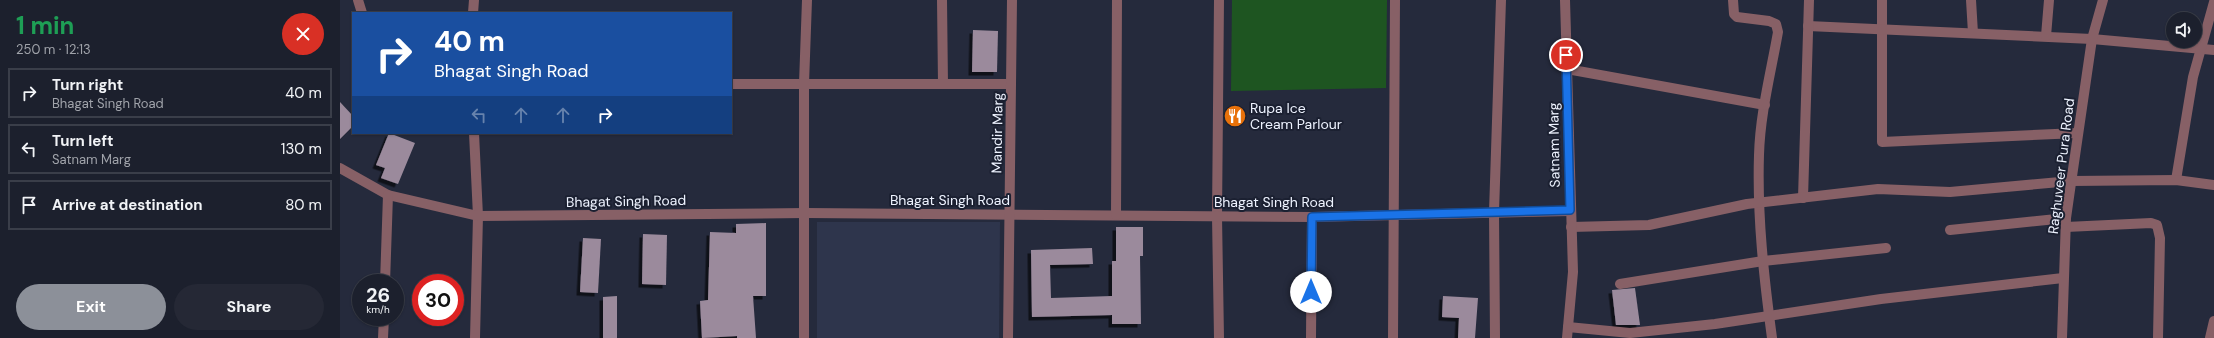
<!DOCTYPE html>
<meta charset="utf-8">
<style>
body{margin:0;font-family:"DM Sans",sans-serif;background:#252835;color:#f1f3f6;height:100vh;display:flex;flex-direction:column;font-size:15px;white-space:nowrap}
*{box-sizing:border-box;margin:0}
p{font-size:13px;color:#a0a3aa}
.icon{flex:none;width:22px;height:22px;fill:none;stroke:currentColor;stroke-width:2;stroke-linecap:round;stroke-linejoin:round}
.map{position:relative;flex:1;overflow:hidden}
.drawer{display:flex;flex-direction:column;background:#1c202d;width:340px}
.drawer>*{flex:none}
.guide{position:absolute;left:12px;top:12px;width:380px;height:122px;border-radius:0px;box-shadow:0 1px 3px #0004,0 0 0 1px #3a3e49;background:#1a4fa0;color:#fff;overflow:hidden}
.controls{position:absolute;left:1826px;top:12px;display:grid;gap:8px}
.controls a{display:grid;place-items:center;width:36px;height:36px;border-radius:50%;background:#1c202d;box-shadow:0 1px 3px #0004,0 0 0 1px #3a3e49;font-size:20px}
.speed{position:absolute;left:12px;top:274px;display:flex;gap:8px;font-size:20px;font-weight:700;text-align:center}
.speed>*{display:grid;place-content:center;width:52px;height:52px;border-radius:50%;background:#1c202d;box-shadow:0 1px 3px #0004,0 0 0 1px #3a3e49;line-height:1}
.speed small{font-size:10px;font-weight:400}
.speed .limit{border:6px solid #d22;background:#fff;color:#111}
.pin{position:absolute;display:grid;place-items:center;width:34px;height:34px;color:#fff;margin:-17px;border:2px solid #fff;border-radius:50%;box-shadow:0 1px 4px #0007}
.me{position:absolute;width:44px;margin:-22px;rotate:0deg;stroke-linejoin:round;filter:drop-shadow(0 0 3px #0008)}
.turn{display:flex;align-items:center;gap:14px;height:84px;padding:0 16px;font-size:18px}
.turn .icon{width:52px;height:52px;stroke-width:2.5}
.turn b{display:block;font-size:28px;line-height:34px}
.lanes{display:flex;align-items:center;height:38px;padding:0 16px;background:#0003;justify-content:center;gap:20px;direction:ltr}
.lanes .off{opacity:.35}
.round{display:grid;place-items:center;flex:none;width:42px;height:42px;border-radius:21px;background:#252835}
.summary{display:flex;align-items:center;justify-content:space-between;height:68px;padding:0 16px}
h1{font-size:24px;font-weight:700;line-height:30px;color:#1e9e55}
.primary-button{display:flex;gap:8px;margin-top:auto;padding:8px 16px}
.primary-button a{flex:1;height:46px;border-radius:24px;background:#8c9099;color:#fff;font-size:16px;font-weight:700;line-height:46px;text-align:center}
.primary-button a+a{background:#252835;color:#f1f3f6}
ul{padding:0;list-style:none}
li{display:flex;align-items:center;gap:12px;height:50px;margin:0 8px 6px;padding:0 8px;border:2px solid #3a3e49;border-radius:0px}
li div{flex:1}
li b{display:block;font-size:15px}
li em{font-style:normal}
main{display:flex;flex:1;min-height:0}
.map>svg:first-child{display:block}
</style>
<main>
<section class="drawer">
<div class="summary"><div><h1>1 min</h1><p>250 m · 12:13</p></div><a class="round" style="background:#d93025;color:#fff"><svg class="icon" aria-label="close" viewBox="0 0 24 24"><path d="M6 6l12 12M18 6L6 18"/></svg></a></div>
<ul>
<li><svg class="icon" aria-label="right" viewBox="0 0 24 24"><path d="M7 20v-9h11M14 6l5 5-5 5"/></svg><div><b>Turn right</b><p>Bhagat Singh Road</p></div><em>40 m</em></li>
<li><svg class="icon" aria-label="left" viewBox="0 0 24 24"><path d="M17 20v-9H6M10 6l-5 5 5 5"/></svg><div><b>Turn left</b><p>Satnam Marg</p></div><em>130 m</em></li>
<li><svg class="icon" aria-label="arrive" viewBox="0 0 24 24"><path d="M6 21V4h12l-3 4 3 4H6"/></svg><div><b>Arrive at destination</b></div><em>80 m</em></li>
</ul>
<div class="primary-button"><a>Exit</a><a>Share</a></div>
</section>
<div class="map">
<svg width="1874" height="338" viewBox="0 0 1874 338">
<defs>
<filter id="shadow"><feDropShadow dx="-3.5" dy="3.5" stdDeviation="0" flood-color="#0009"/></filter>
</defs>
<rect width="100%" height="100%" fill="#252a3c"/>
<polygon fill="#2e354c" points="477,222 660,222 659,338 477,338"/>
<polygon fill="#1e5521" points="892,0 1047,0 1046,88 891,91"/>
<g fill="#9b8a9c" filter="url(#shadow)">
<polygon points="633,30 658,31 657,72 632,72"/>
<polygon points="0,102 13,116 13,126 0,139"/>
<polygon points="49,133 75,143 58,184 41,178 45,168 36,165"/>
<polygon points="426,223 426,296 413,296 416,338 397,338 397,336 362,338 360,301 368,300 370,232 396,233 396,224"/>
<polygon points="776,227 803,227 803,256 800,256 801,324 772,324 772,315 692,317 691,250 752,248 753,264 710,265 711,298 772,296 772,261 776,261"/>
<polygon points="303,234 327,235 326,285 302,284"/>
<polygon points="243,238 261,239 258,293 240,292"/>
<polygon points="1295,288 1300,325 1276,325 1272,290"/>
<polygon points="277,296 277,338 263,338 263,297"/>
<polygon points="1103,296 1138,298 1135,338 1118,338 1119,318 1102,317"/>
</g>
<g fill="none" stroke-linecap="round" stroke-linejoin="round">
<g stroke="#876066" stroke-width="10">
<polyline points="18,0 22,13"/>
<polyline points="602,0 603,84"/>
<polyline points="879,0 877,216 879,338"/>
<path d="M 1393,0 L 1394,14 L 1397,17 L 1429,21 L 1436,24 L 1438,32 C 1431,72 1420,114 1419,155 C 1417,216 1424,278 1432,338"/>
<polyline points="1542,0 1542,142 1738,133"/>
<polyline points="1631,0 1633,33"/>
<polyline points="133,13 134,0"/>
<polyline points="1468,26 1752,39 1874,50"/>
<polyline points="1706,36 1709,0"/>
<polyline points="1227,69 1425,105"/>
<polyline points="391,84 671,84"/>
<polyline points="134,133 138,216 135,338"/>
<polyline points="0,168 48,195 138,216 466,213 972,217 1229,211"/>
<polyline points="1836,180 1853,77 1874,2"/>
<polyline points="1463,198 1469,0"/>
<polyline points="776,215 777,0"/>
<polyline points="1231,227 1309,225 1407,204 1538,189 1610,192 1731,181 1836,180 1874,185"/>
<polyline points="1726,227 1811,223 1817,225 1820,238 1818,338"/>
<polyline points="1610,230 1726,218"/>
<polyline points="45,283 48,195"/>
<polyline points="1280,284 1423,261 1546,248"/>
<polyline points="1228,327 1290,333 1375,324 1541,299 1723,278"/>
<polyline points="43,338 44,317"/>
<polyline points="464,338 464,84 467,0"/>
<polyline points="668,338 672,0"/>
<polyline points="971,338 972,217"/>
<polyline points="1053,338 1055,0"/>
<polyline points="1155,338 1154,212 1161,0"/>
<polyline points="1722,338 1726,218 1730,190 1752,39 1763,0"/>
<polyline points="1870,338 1874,321"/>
</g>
<polyline stroke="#876066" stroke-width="10" points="1225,0 1233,272 1227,338"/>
</g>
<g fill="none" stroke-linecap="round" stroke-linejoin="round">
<g stroke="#114b97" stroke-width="10">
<polyline id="route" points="971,292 972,217 1230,210 1226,55"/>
</g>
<use href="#route" stroke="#1a73e8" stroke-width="7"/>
</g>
<defs>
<g id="restaurant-disc" transform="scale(1.15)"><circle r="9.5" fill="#e8710a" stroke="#1b2031"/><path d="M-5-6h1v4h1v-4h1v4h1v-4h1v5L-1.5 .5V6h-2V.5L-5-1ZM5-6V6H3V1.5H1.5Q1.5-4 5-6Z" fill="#fff"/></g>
</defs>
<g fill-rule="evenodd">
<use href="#restaurant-disc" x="895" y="116"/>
</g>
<g text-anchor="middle" stroke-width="4" stroke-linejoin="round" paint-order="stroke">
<g font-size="14" fill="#eef3ff" stroke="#1b2031" text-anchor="start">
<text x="910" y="113">Rupa Ice<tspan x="910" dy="16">Cream Parlour</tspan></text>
</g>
<g font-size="14" fill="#eef3ff" stroke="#1b2031">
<text transform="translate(657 133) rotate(-89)" y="5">Mandir Marg</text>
<text transform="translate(1214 145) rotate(-91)" y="5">Satnam Marg</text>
<text transform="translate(1721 166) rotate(-83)" y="5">Raghuveer Pura Road</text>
<text x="610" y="205">Bhagat Singh Road</text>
<text transform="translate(286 201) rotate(-1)" y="5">Bhagat Singh Road</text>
<text x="934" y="207">Bhagat Singh Road</text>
</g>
</g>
</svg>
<div class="controls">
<a><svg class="icon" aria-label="sound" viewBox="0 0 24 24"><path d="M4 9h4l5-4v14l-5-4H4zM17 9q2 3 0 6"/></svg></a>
</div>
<div class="speed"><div>26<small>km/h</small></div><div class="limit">30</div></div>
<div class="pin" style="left:1226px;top:55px;background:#d93025"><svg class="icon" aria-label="arrive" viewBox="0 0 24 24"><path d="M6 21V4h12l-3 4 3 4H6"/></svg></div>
<svg class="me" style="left:971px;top:292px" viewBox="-20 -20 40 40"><circle r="19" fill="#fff"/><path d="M0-13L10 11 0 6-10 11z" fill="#1a73e8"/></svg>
<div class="guide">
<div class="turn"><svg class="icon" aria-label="right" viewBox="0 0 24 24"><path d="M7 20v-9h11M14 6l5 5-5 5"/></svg><div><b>40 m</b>Bhagat Singh Road</div></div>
<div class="lanes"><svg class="icon off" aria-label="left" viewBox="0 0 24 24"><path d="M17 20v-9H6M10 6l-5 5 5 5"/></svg><svg class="icon off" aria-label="ahead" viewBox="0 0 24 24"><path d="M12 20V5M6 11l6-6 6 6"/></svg><svg class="icon off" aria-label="ahead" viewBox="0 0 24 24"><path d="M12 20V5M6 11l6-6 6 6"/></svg><svg class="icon" aria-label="right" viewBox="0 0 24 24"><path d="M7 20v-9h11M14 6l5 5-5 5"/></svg></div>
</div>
</div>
</main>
